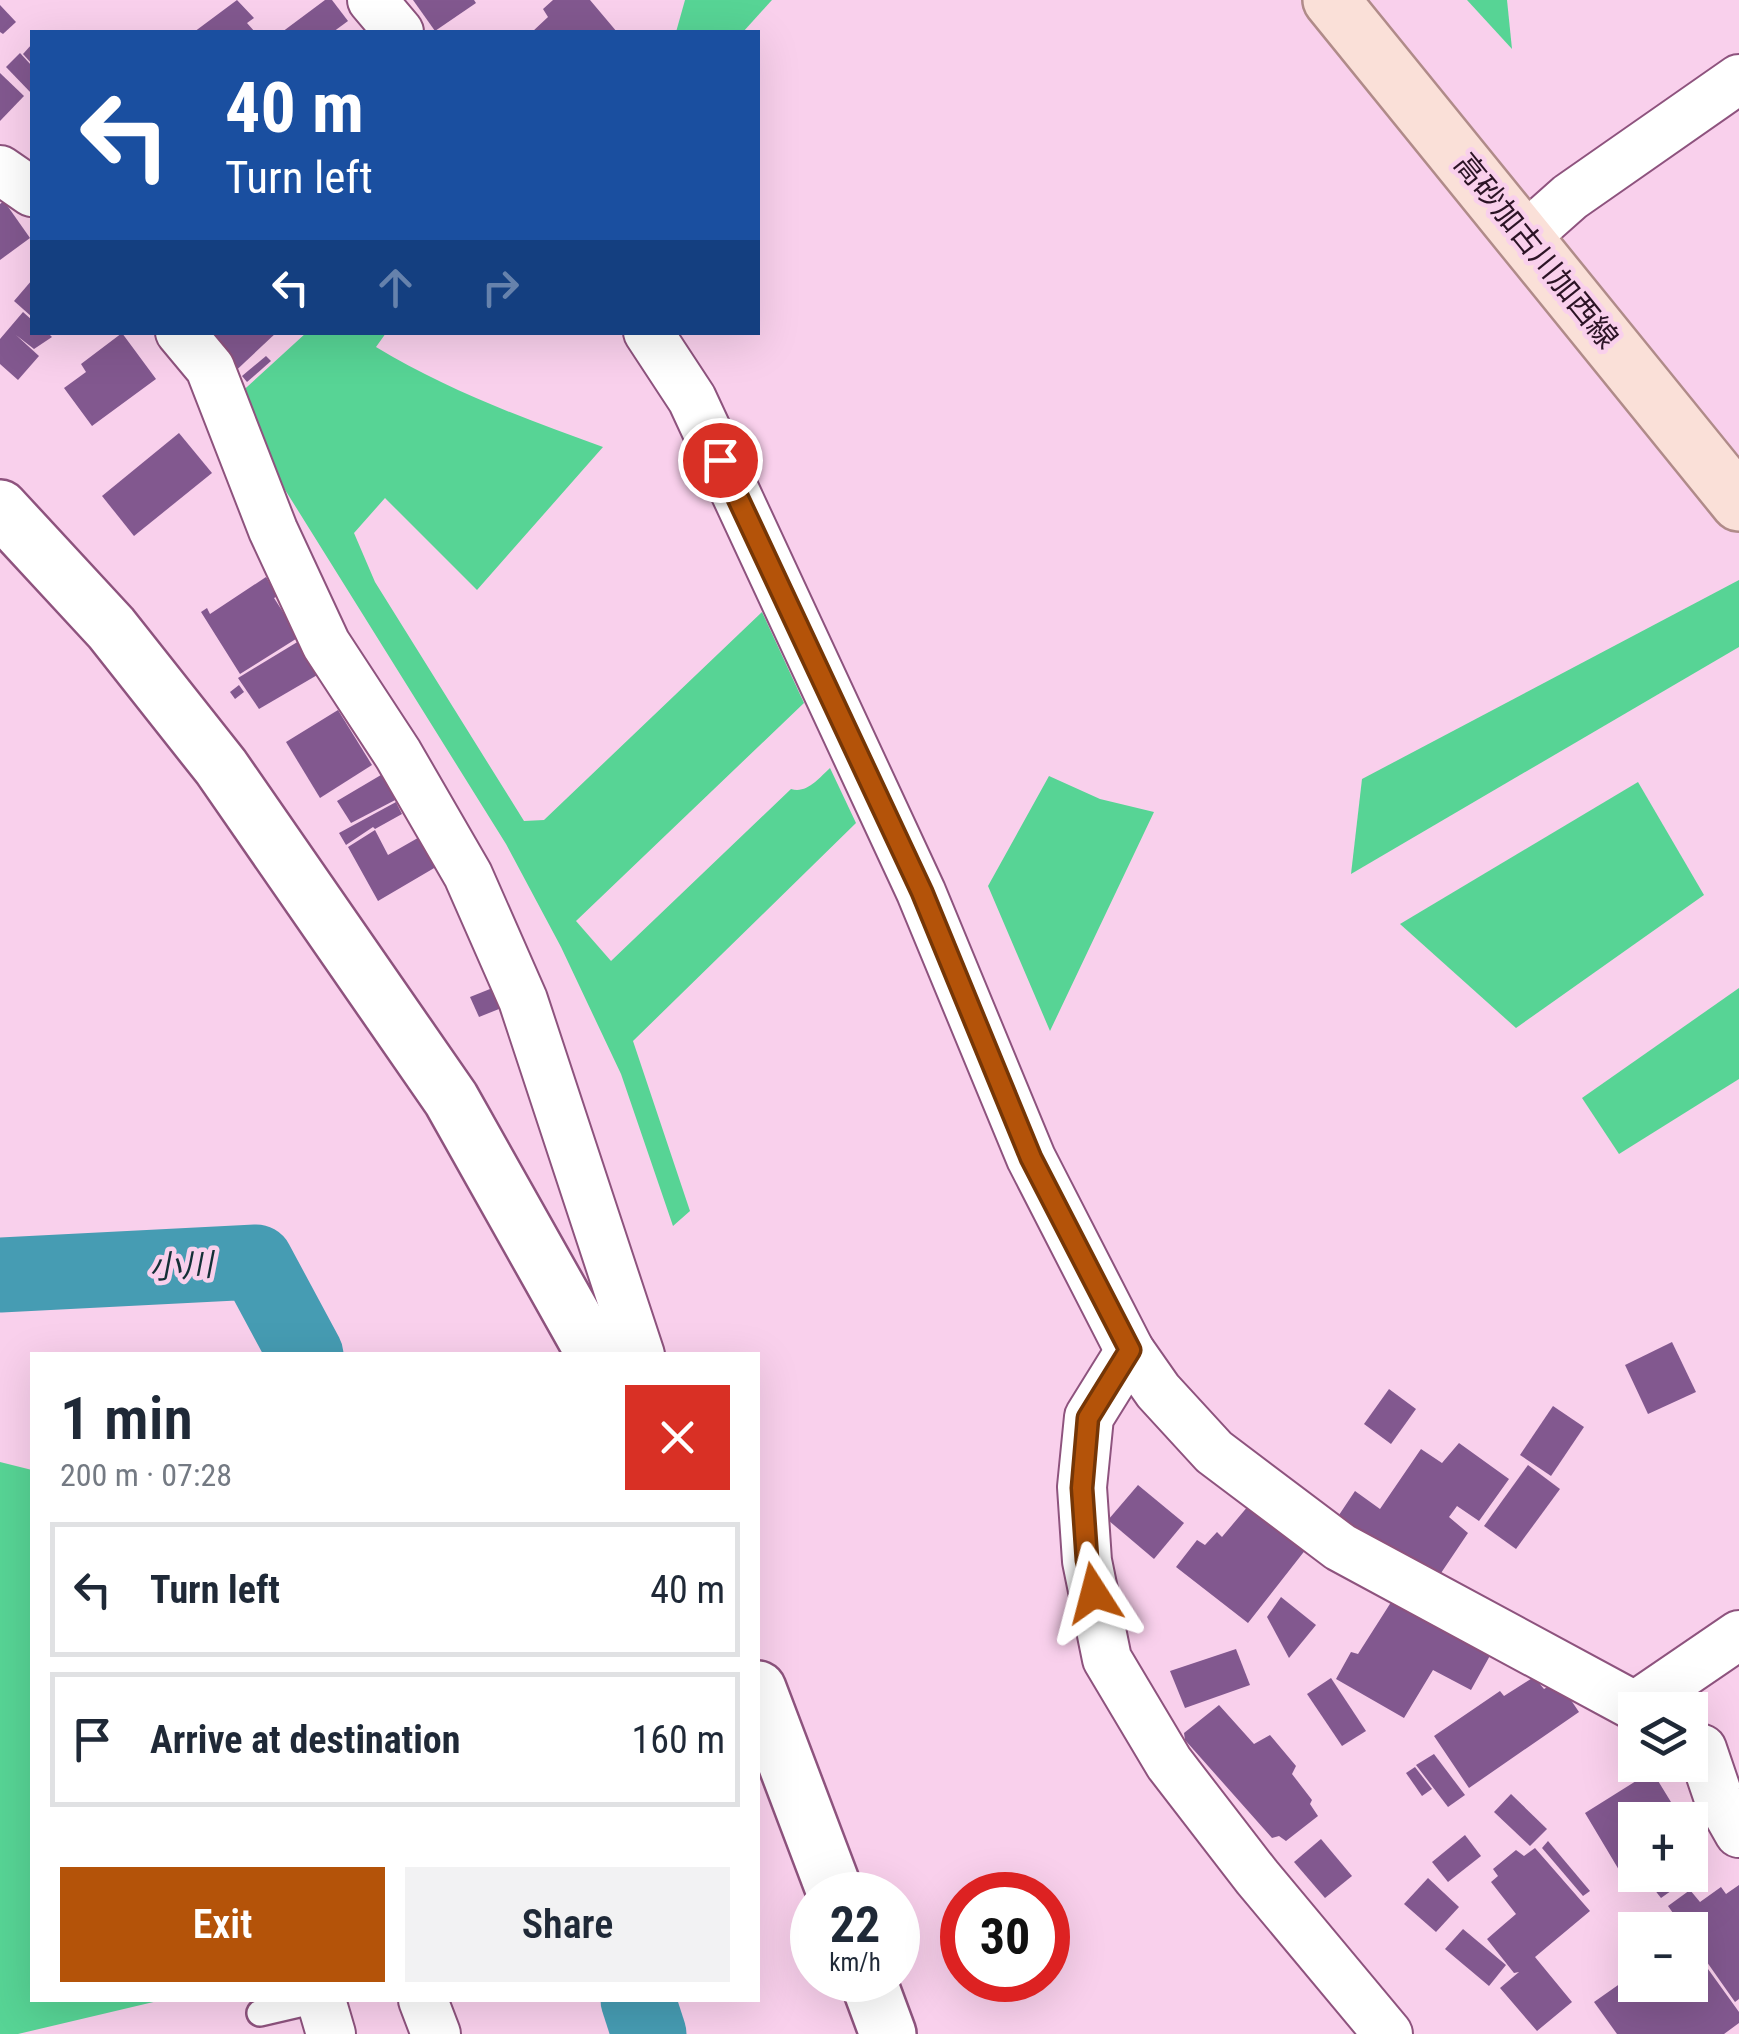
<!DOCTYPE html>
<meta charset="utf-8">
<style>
body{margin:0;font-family:"Roboto Condensed","Noto Sans JP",sans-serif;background:#f2f2f3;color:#1f2937;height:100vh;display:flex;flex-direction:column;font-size:38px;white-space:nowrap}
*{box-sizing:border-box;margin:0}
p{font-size:32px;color:#747a83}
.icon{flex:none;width:55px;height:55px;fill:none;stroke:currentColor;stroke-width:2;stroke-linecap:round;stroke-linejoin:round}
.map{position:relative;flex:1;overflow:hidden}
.drawer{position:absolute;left:30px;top:1352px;width:730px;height:650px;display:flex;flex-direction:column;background:#fff;border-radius:0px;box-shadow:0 10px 40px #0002}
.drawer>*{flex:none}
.top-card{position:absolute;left:30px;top:30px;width:730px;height:305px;border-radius:0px;box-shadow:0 10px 40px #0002;background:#1a4fa0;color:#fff;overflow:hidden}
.controls{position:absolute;left:1618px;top:1692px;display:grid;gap:20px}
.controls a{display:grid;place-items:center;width:90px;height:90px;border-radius:0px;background:#fff;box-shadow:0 10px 40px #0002;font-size:50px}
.speed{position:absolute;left:790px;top:1872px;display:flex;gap:20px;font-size:50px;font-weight:700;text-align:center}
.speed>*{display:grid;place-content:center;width:130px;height:130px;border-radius:50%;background:#fff;box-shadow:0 10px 40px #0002;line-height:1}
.speed small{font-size:25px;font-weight:400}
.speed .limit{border:15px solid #d22;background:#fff;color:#111}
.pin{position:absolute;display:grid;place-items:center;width:85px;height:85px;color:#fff;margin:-42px;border:5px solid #fff;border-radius:50%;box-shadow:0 2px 10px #0007}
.me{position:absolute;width:110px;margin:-55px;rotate:351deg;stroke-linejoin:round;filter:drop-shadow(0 0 8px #0008)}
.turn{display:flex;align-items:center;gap:35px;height:210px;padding:0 30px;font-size:45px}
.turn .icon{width:130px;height:130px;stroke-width:2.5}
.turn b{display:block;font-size:70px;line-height:85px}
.lanes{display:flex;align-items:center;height:95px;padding:0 30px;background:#0003;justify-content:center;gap:50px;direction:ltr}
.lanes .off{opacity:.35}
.round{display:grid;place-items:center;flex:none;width:105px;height:105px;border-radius:0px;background:#f2f2f3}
.summary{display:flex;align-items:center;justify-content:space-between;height:170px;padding:0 30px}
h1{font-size:60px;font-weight:600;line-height:75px}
.primary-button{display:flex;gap:20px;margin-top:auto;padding:20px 30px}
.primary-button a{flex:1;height:115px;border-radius:0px;background:#b45309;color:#fff;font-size:40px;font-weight:600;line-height:115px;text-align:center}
.primary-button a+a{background:#f2f2f3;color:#1f2937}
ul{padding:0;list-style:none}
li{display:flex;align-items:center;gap:30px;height:135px;margin:0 20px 15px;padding:0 10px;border:5px solid #e0e1e3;border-radius:0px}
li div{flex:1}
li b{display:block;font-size:38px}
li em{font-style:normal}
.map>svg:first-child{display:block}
</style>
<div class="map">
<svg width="1739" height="2034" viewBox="0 0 1739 2034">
<rect width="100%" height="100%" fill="#f9d0ec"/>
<g fill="#57d495">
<polygon points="685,0 772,0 743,32 676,32"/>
<polygon points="1467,0 1507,0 1512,49"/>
<path d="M 306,333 L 386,333 L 376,347 C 447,390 525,419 603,447 L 477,590 L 385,498 L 354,533 L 375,582 L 524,821 L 544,820 L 762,612 L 804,703 L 576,921 L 611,961 L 791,789 C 807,794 819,778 830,768 L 856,823 L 633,1041 L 690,1211 L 673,1226 L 621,1074 L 561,947 L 506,844 L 259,448 L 236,397 Z"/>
<polygon points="1739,580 1739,647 1351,874 1362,779"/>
<polygon points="1049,776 1100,799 1154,812 1050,1031 988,886"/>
<polygon points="1638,782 1704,895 1516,1028 1400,924"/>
<polygon points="1739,988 1739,1079 1619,1154 1582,1098"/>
<polygon points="0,1462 32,1470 32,2000 162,2000 18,2034 0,2034"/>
</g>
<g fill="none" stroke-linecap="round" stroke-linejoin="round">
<g stroke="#469cb3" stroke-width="75">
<polyline points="0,1275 256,1262 306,1355"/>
<polyline points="638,2000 649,2034"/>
</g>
</g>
<g fill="#82588f">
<polygon points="237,0 254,18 247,23 255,32 194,32"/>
<polygon points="325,0 332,0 348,21 333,32 282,32"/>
<polygon points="413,0 474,0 476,3 435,31"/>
<polygon points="553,0 590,0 617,32 532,32 548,17 543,9"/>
<polygon points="0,5 16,22 3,34 0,32"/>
<polygon points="32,44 32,64 23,54"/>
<polygon points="20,53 32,66 32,94 6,67"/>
<polygon points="0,73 24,96 0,121"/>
<polygon points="4,201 30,238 0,260 0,204"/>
<polygon points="32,280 32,317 14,301"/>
<polygon points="23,312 32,320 32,332 47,332 52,337 34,349 16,335 39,356 18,380 0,364 0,339"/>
<polygon points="184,332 277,332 227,379"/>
<polygon points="122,333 156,379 92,426 64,388 86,372 81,364"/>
<polygon points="266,356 271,361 247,382 242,376"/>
<polygon points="179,433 212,473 134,536 102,496"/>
<polygon points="266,577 278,596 274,598 299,637 240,674 201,612 207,608 210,614"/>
<polygon points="299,641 319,674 259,709 238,678"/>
<polygon points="239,685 244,692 235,699 230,692"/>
<polygon points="338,710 372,765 320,798 286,742"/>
<polygon points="386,772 401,797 351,823 337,801"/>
<polygon points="396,802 402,814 375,829 373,827 346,845 339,833"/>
<polygon points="375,830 388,855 423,835 441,864 378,901 348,847"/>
<polygon points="495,987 504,1007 479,1017 470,997"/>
<polygon points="1672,1342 1696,1392 1648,1414 1625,1365"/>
<polygon points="1389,1389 1416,1409 1391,1444 1364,1424"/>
<polygon points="1553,1406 1584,1427 1551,1476 1520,1455"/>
<polygon points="1459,1443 1509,1479 1479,1521 1457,1506 1449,1517 1468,1533 1439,1576 1335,1521 1355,1491 1380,1509 1421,1449 1442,1463"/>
<polygon points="1528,1465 1560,1489 1516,1549 1484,1526"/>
<polygon points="1138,1485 1184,1523 1154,1559 1108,1520"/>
<polygon points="1254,1499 1310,1544 1248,1623 1176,1567 1197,1540 1205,1545 1217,1532 1222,1537"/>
<polygon points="1395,1596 1492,1652 1471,1690 1433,1670 1404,1718 1336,1679 1351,1652 1358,1654"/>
<polygon points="1281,1597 1316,1625 1289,1658 1267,1617"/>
<polygon points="1236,1649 1250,1685 1185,1708 1170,1671"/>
<polygon points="1534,1677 1544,1689 1558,1681 1579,1712 1469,1788 1434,1736 1500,1691 1504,1696"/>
<polygon points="1331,1678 1366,1731 1342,1746 1307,1694"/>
<polygon points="1219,1705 1254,1744 1270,1735 1296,1766 1292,1774 1312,1800 1310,1804 1318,1816 1286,1841 1279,1836 1272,1838 1185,1740 1184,1733"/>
<polygon points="1434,1754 1465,1795 1448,1807 1416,1765"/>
<polygon points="1415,1767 1432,1789 1422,1796 1406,1773"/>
<polygon points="1652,1771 1682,1820 1635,1820 1635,1861 1619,1870 1585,1813"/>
<polygon points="1511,1794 1547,1829 1530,1846 1494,1812"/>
<polygon points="1465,1835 1481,1856 1448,1882 1432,1862"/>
<polygon points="1321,1839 1352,1876 1325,1898 1294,1862"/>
<polygon points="1548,1841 1590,1891 1583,1896 1542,1848"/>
<polygon points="1535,1848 1590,1911 1535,1957 1572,2002 1537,2031 1500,1988 1519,1972 1514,1973 1487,1939 1516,1914 1491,1882 1498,1876 1493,1869 1516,1850 1524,1856"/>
<polygon points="1643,1875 1681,1875 1685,1881 1661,1898"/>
<polygon points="1428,1878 1459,1907 1436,1932 1404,1904"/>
<polygon points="1739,1885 1739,1999 1735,2002 1690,1938 1690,1930 1685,1930 1668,1906 1690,1890 1700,1902 1721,1887 1726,1894"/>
<polygon points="1463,1929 1506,1965 1489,1986 1445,1949"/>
<polygon points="1690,1944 1739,2012 1739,2023 1724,2034 1617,2034 1594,2002 1621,1983 1618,1977 1635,1965 1635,1985 1690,1985"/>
</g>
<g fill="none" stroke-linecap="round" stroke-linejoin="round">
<g stroke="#8e537e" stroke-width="30">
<polyline id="service" points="260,2013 316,2000"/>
</g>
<g stroke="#8e537e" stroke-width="52">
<g id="minor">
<polyline points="372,0 399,32"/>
<polyline points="0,170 32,192"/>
<polyline points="1525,237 1570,197 1739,79"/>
<polyline points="180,332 210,368 273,530 326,644 398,754 468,875 523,1000 640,1355"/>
<polyline points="648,332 692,399 921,892 1031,1158 1130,1351 1158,1391 1214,1452 1340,1547 1642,1710"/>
<polyline points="1130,1351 1089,1417 1082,1487 1087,1561 1107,1659 1169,1763 1257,1877 1388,2034"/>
<polyline points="1635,1706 1739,1635"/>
<polyline points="1702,1749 1718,1796 1739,1833"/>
<polyline points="321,2000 331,2034"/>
<polyline points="423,2000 436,2034"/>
</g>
</g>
<g stroke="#8e537e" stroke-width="60">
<g id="tertiary">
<polyline points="0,508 111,628 221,767 451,1099 595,1355"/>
<polyline points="758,1689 836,1895"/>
<polyline points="868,1980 888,2034"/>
</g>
</g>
<g stroke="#b08b89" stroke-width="60">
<polyline id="primary" points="1331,0 1739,503"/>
</g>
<use href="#service" stroke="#fff" stroke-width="25"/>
<use href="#minor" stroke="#fff" stroke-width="48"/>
<use href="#tertiary" stroke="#fff" stroke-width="55"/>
<use href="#primary" stroke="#fae0d8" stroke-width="55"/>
</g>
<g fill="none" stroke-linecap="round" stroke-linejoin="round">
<g stroke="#753606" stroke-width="25">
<polyline id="route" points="720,460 922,892 1031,1158 1130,1350 1088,1418 1082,1488 1087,1560 1094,1593"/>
</g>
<use href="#route" stroke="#b45309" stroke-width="18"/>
</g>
<g text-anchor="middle" stroke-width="9" stroke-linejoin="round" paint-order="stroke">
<g font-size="30" fill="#2c1426" stroke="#f9d0ec">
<text transform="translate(1536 251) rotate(51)" y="10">高砂加古川加西線</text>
</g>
<g font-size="32" font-style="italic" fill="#142f36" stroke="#f9d0ec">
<text transform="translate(181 1266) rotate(-3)" y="11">小川</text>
</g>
</g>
</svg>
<div class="controls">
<a><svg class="icon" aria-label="layers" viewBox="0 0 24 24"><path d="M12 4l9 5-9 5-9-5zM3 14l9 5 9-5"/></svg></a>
<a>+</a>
<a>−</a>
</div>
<div class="speed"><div>22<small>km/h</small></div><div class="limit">30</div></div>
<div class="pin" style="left:720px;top:460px;background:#d93025"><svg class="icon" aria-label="arrive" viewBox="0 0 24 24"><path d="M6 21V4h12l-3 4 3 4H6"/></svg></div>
<svg class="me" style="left:1094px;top:1593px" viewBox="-20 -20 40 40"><path d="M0-17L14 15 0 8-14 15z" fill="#b45309" stroke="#fff" stroke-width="4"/></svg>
<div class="top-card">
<div class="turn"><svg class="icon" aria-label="left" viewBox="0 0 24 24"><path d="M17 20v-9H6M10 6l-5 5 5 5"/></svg><div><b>40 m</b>Turn left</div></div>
<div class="lanes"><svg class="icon" aria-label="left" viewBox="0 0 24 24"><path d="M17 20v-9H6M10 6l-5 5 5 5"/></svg><svg class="icon off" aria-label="ahead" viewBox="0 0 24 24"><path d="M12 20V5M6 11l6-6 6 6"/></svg><svg class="icon off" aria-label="right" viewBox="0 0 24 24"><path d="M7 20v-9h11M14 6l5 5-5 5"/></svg></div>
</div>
<section class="drawer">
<div class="summary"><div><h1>1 min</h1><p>200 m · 07:28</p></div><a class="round" style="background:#d93025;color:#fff"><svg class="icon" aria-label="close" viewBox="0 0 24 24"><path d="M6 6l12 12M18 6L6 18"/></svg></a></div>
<ul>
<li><svg class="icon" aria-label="left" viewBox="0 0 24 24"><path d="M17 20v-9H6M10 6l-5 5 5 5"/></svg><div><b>Turn left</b></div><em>40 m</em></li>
<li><svg class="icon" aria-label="arrive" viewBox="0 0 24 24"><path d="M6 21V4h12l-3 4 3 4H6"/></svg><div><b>Arrive at destination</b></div><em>160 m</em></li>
</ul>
<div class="primary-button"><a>Exit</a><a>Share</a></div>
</section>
</div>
